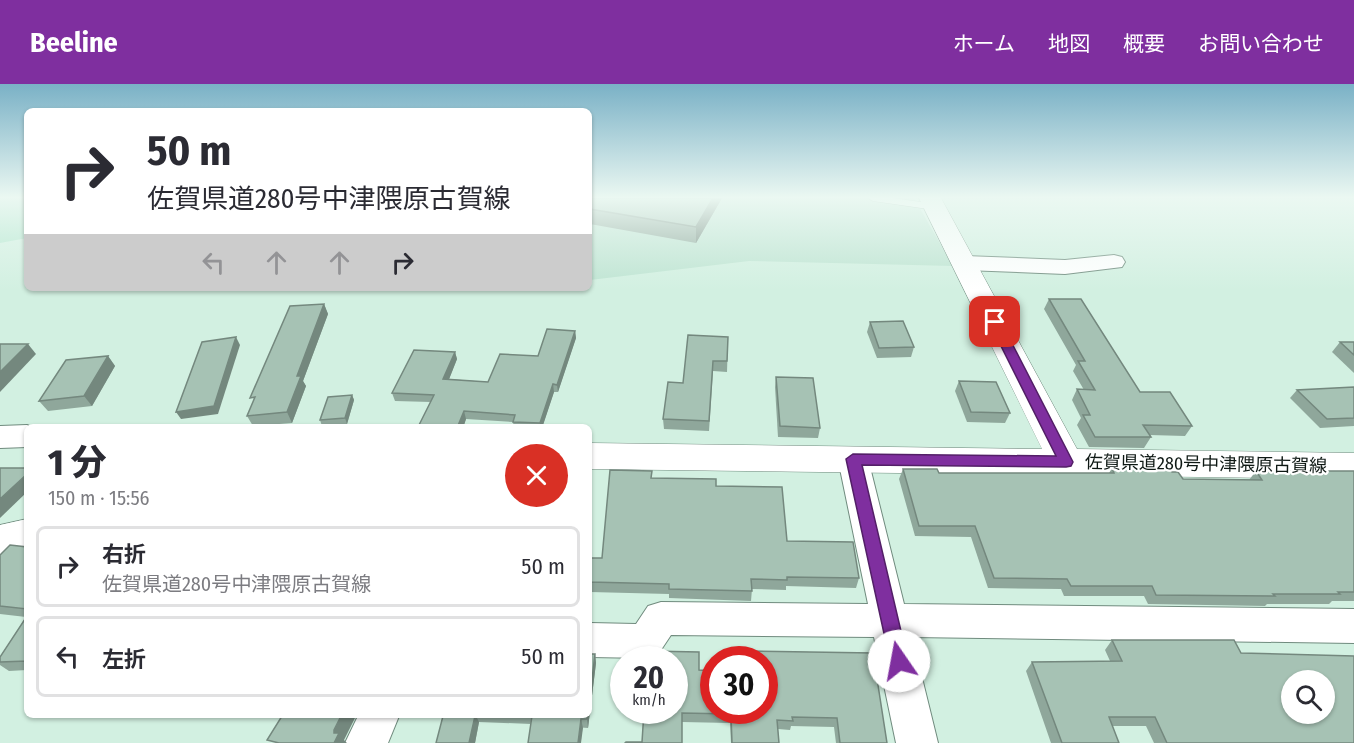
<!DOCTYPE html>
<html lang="ja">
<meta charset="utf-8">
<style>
body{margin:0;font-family:"Fira Sans Condensed","Noto Sans JP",sans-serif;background:#f2f2f3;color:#2b2b33;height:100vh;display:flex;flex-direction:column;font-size:22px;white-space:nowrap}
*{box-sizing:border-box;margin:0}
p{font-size:20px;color:#7c7c81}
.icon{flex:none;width:33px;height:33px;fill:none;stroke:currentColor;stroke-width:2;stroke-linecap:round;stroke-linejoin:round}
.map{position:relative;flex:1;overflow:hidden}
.drawer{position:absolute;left:24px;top:340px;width:568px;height:294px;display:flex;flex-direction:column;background:#fff;border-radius:9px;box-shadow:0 2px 4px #0004}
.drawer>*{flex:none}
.guide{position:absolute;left:24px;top:24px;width:568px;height:183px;border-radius:9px;box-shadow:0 2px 4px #0004;background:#fff;color:#2b2b33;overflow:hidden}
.fabs{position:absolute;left:1281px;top:586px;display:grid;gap:12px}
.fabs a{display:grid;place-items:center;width:54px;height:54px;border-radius:50%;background:#fff;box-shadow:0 2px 4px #0004;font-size:30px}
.speed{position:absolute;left:610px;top:562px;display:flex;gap:12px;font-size:30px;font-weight:700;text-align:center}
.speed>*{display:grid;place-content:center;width:78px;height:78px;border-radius:50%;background:#fff;box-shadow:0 2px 4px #0004;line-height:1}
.speed small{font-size:15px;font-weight:400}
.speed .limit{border:9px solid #d22;background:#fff;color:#111}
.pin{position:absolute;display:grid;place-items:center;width:51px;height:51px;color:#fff;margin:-26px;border-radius:12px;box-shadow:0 3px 9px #0006}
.me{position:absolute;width:66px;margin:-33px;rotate:348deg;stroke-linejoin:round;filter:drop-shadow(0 0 4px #0008)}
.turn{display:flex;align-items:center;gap:21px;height:126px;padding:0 24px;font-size:27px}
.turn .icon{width:78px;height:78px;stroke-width:2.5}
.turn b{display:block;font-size:42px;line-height:51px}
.lanes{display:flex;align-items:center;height:57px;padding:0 24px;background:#0003;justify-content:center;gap:30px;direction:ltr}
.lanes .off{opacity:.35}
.round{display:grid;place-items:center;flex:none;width:63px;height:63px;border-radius:32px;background:#f2f2f3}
.head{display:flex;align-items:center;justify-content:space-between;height:102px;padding:0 24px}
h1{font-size:36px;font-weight:800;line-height:45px}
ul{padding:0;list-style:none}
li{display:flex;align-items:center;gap:18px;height:81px;margin:0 12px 9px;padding:0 12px;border:3px solid #e1e1e2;border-radius:9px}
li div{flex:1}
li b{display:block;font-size:22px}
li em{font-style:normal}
header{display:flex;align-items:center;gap:36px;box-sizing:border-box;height:84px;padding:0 30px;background:#7f2f9f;color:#fff}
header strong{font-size:28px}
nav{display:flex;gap:33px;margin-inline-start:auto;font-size:21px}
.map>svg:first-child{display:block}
</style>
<header>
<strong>Beeline</strong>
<nav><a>ホーム</a><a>地図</a><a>概要</a><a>お問い合わせ</a></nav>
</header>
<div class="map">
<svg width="1354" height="659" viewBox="0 0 1354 659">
<rect width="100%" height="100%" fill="#d2f0e1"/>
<polygon fill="#bee4d2" points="590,114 914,114 953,182 749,177 590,196"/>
<polygon fill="#b1e6cd" points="0,114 27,114 27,154 0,159"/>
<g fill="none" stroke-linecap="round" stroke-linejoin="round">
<g stroke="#708b7e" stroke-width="1">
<polygon id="lane" points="868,114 893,114 935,120 940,123 935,126 873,117"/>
</g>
<g stroke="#708b7e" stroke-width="2">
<g id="street">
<polygon points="1114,171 1122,173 1125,178 1122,183 1065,190 965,186 957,184 954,179 957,174 965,172 1065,176"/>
<polygon points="27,341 34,344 27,344 27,363 0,364 0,342"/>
<polygon points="853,364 864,367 868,375 904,520 1354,525 1354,559 912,553 938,659 896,659 874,553 671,551 659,569 646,574 590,573 590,539 636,540 648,522 661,518 868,520 838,375 842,367"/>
<polygon points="358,632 399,632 388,659 345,659"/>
</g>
</g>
<g stroke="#708b7e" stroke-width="1">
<g id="secondary">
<polygon points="919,114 941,114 1077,365 1354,369 1354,395 590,385 590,359 1042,365"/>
<polygon points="27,435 27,467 0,473 0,441"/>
</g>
</g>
<use href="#lane" fill="#fff" fill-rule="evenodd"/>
<use href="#street" fill="#fff" fill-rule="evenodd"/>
<use href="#secondary" fill="#fff" fill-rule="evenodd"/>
</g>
<g fill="#8fa79b">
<polygon points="590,114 722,114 696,159 590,140"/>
<polygon points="1049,215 1140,308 1192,342 1185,352 1150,351 1151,353 1144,364 1089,363 1077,341 1081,334 1072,316 1077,305 1084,306 1073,287 1076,281 1044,225"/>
<polygon points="324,220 328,230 303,297 306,302 292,339 253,342 247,332"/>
<polygon points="870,238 914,263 911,273 877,274 867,248"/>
<polygon points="575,247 576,254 558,308 554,308 542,344 514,344 513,338 466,335 463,344 420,344 419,341 431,318 395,317 392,309 455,268 457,275 449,295 488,298 538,272"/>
<polygon points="728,253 727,288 713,287 709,347 664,345 663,335"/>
<polygon points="1340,258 1354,258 1354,289 1332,268"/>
<polygon points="108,272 115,282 92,322 48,327 39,317"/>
<polygon points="776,293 820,344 818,354 778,353 775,303"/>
<polygon points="959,297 1010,329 1005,339 967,338 955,307"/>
<polygon points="1354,303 1354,342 1320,344 1290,314 1297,306"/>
<polygon points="352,311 354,316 347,340 322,342 320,336"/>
<polygon points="1112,384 1172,388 1183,395 1249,396 1256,387 1354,387 1354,517 1332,517 1329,520 1267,520 1265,522 1148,520 1144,512 1064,512 1061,505 988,504 971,453 915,452 899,395 903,385 939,389 1109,389"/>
<polygon points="652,394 716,402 787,457 859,494 856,504 786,502 786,506 752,505 751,517 669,514 669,510 590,508 590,474 602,474"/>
<polygon points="27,463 27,586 9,587 0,581 0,573 26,533 0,530 0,471"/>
<polygon points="1112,556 1241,569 1354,659 1154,659 1146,642 1112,642 1119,659 1051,659 1026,587 1032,578 1110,577 1105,566"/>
<polygon points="648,567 699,568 699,586 714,587 714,627 765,627 765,576 746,576 747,567 873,569 887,659 836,659 834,643 791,642 790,646 778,645 779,659 731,659 730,639 682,638 682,659 625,659 626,658 642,658 644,627 675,627 675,576 647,576"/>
<polygon points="595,570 596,579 588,644 531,640 479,638 475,659 436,659 443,632 590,632"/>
</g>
<g fill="#74887e">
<polygon points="713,114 722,114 696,159 696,143"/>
<polygon points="324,220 328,230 303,297 306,302 292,339 287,328 297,292"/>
<polygon points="575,247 576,254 558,308 557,301"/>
<polygon points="236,253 240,261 218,330 181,335 176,328"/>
<polygon points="28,260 36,270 0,308 0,288"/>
<polygon points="455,268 457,275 446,303 443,295"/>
<polygon points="108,272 115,282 92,322 84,312"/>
<polygon points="553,300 554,308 542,344 540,344 540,339"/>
<polygon points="352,311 354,316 347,340 345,334"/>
<polygon points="464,327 466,335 463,344 457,344"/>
<polygon points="27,390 27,408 0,434 0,415"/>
<polygon points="595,570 596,579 588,644 587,635 587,632 590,632 590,612"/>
<polygon points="341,632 356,632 344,656 347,659 334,659 334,646"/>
<polygon points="475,632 476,632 479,638 475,659 469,659"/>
<polygon points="581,635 583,644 581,659 578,659"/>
</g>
<g fill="#a6c2b4" stroke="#74887e" stroke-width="1.5" fill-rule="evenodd">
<polygon points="590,114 713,114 696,143 590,125"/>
<polygon points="1049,215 1081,215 1140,308 1170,308 1192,342 1143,341 1151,353 1095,353 1083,331 1090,331 1077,305 1095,306 1078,277 1085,277"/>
<polygon points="324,220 297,292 301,292 287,328 247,332 255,313 250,314 290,222"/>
<polygon points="903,237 914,263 879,264 870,238"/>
<polygon points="547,245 575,247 557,301 553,300 540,339 513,338 515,331 464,327 457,344 419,341 434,311 392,309 414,266 455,268 443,295 488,298 500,270 538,272"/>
<polygon points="688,251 728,253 727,277 713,277 709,337 663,335 668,298 683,299"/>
<polygon points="236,253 214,322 176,328 202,258"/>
<polygon points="1340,258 1354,258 1354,271"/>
<polygon points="0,260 28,260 0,288"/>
<polygon points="108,272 84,312 39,317 66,276"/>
<polygon points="776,293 813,294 820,344 780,342"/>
<polygon points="959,297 996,298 1010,329 971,328"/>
<polygon points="1354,303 1354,334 1327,335 1297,306"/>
<polygon points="352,311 345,334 320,336 328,313"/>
<polygon points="0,384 27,384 27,390 0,415"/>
<polygon points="1112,384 1170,385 1172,388 1178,388 1183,395 1262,396 1256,387 1354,387 1354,508 1338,508 1340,510 1273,510 1275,512 1156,511 1152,502 1071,502 1067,495 994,494 975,442 919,442 903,385 937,385 939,389 1114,389"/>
<polygon points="610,386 652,387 651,394 716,395 716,402 782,403 787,457 853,458 859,494 787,493 787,496 751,495 752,507 669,505 669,500 590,498 590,474 602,474"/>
<polygon points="10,461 27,463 27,525 0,522 0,471"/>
<polygon points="27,532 27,577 0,578 0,573"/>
<path d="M 1112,556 L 1234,556 L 1241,569 L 1354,572 L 1354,659 L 1167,659 L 1155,633 L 1109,633 L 1119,659 L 1062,659 L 1032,578 L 1122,577 ZM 1292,597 L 1324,597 L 1324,630 L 1292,630 Z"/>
<polygon points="648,567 699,568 699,586 714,587 714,627 765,627 765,576 748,576 747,567 873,569 887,659 840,659 837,634 792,633 793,637 777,636 779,659 732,659 731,630 682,629 682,659 625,659 626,658 642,658 644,627 675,627 675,576 647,576"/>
<polygon points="590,570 595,570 590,612"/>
<polygon points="282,632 341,632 334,646 334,649 339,649 334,659 279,659 267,656"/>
<polygon points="443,632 475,632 469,659 436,659"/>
<polygon points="532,632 587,632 587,635 581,635 578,659 528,659"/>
</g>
<linearGradient id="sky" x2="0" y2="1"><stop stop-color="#7ab1c6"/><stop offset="0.55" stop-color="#ebf8f2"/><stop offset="1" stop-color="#ebf8f2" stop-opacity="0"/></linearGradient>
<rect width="1354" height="206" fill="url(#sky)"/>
<polygon fill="#7f2f9f" stroke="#531f67" stroke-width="1.5" points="995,235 1001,238 1073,378 1071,382 1066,383 862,381 908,577 905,583 899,586 892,583 890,577 846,375 853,370 1056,372 989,238"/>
<g text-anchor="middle" stroke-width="4.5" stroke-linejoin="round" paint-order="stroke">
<g font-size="18" fill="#0e1814" stroke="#fff">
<text transform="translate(1206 380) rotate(1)" y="6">佐賀県道280号中津隈原古賀線</text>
</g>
</g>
</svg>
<div class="fabs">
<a><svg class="icon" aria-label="search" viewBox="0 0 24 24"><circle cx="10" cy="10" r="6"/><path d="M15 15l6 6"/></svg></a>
</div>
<div class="speed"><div>20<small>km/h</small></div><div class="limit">30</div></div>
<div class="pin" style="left:995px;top:238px;background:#d93025"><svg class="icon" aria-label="arrive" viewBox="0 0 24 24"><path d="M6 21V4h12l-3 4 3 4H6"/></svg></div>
<svg class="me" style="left:899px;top:577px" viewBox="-20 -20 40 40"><circle r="19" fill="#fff"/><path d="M0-13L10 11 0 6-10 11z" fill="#7f2f9f"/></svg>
<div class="guide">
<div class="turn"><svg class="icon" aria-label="right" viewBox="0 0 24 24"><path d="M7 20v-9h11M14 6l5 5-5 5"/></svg><div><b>50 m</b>佐賀県道280号中津隈原古賀線</div></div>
<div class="lanes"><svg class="icon off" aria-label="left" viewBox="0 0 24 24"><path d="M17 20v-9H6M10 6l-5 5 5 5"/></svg><svg class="icon off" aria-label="ahead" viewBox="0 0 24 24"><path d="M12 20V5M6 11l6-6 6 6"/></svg><svg class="icon off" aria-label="ahead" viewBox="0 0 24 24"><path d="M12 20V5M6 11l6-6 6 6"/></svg><svg class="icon" aria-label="right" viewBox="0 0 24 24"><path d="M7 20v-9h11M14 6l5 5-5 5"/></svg></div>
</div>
<section class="drawer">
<div class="head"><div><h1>1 分</h1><p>150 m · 15:56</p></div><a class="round" style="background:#d93025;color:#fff"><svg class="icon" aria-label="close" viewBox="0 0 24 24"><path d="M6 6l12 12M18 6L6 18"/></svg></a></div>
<ul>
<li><svg class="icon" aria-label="right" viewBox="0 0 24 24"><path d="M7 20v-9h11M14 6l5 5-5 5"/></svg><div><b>右折</b><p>佐賀県道280号中津隈原古賀線</p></div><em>50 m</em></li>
<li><svg class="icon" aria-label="left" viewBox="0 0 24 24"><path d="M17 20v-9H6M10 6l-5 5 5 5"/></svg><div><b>左折</b></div><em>50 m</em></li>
</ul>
</section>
</div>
